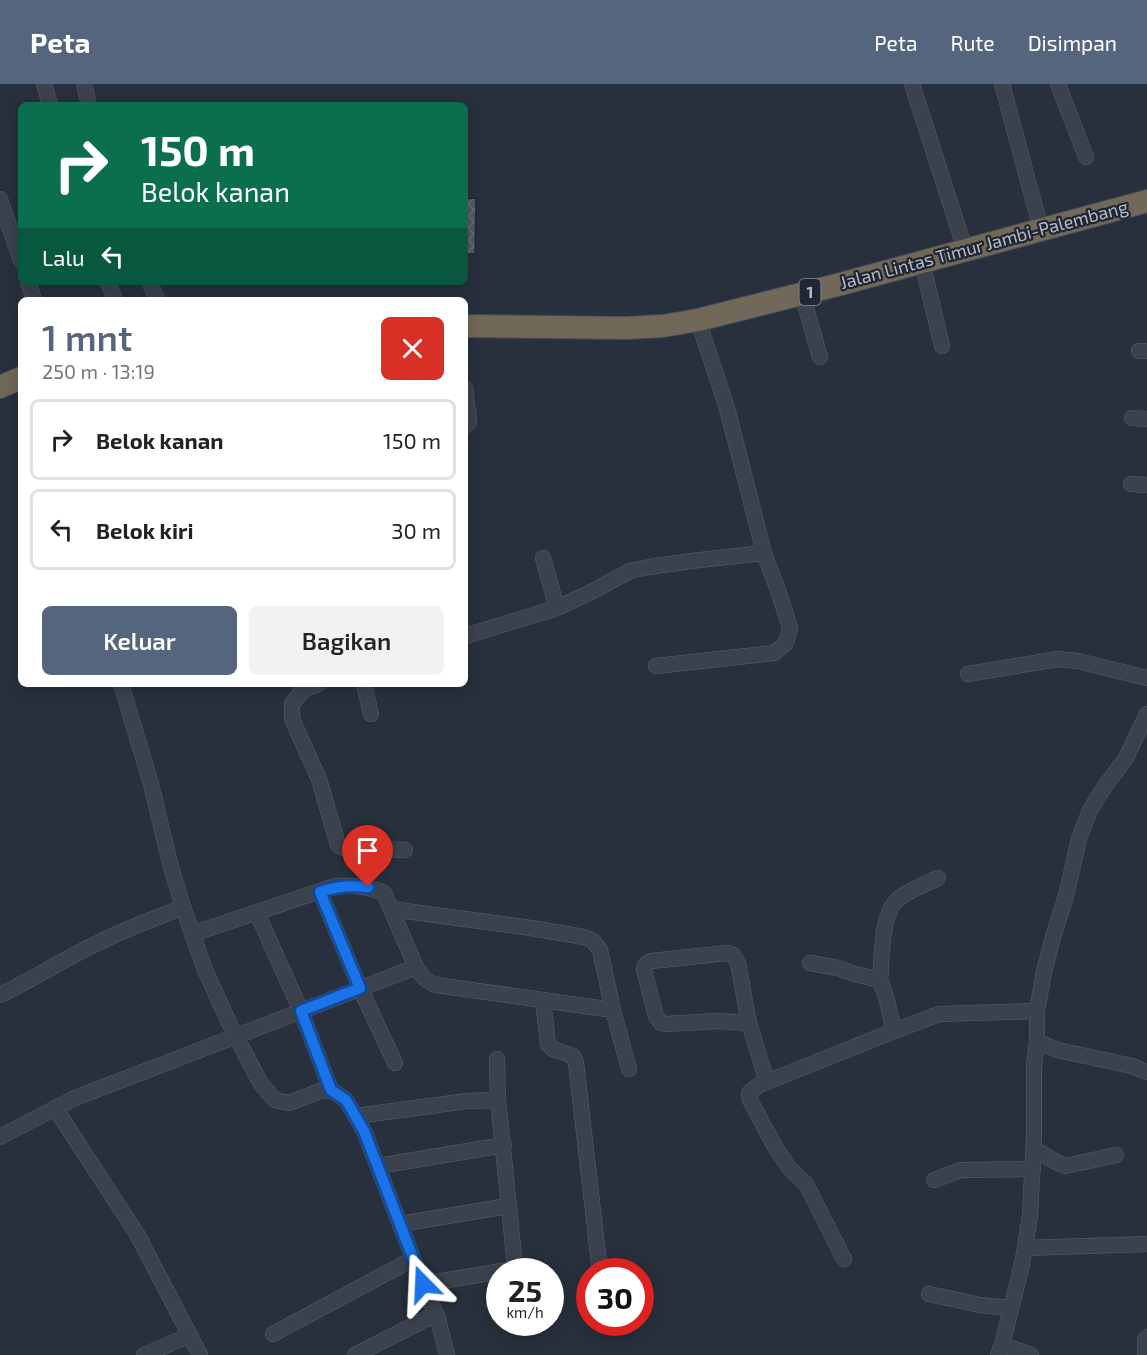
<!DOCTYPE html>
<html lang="id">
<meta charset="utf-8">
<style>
body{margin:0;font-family:"Exo 2",sans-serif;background:#f2f2f2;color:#222;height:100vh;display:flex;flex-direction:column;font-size:22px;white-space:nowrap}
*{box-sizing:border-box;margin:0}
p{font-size:20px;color:#767676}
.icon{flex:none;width:33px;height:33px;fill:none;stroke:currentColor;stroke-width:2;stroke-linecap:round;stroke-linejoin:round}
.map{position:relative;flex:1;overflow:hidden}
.side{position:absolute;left:18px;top:213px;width:450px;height:390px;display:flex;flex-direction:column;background:#fff;border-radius:9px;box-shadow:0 3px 15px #0003}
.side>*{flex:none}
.top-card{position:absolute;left:18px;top:18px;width:450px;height:183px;border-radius:9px;box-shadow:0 3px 15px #0003;background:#0b6e4f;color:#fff;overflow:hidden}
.speed{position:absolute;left:486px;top:1174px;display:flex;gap:12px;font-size:30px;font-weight:700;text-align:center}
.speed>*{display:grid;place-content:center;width:78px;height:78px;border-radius:50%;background:#fff;box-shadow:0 3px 15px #0003;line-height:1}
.speed small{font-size:15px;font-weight:400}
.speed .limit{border:9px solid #d22;background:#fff;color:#111}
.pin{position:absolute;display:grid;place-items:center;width:51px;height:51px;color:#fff;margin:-62px -26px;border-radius:50% 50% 50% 0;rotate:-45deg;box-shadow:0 0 6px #0007}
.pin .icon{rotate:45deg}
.me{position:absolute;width:66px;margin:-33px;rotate:339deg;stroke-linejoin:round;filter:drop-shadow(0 0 4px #0008)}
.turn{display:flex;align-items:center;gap:21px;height:126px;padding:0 24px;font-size:27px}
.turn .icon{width:78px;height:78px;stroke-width:2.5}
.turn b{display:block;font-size:42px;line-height:51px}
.then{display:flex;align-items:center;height:57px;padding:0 24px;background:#0003;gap:12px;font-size:22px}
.round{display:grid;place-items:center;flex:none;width:63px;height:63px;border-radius:9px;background:#f2f2f2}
.overview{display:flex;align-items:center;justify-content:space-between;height:102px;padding:0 24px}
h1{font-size:36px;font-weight:600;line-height:45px;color:#56657e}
.cta{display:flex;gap:12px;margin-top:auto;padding:12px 24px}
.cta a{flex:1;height:69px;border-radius:9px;background:#56657e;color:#fff;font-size:24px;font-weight:600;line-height:69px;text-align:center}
.cta a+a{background:#f2f2f2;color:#222}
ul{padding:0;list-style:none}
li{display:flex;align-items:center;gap:18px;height:81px;margin:0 12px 9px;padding:0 12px;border:3px solid #e0e0e0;border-radius:9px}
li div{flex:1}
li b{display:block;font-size:22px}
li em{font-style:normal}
header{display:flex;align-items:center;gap:36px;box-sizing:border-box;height:84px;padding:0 30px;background:#56657e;color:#fff}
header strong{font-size:28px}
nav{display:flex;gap:33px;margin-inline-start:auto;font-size:21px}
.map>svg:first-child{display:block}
</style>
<header>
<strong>Peta</strong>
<nav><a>Peta</a><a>Rute</a><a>Disimpan</a></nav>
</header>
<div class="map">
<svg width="1147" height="1271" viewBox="0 0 1147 1271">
<defs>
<pattern id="building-cross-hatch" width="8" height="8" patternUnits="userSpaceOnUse" patternTransform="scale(1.5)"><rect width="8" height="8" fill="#505967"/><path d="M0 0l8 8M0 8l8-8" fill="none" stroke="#676f7b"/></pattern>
</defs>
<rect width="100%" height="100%" fill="#27303c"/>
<polygon fill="url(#building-cross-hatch)" stroke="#222934" stroke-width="1.5" points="476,114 475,170 465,170 465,115"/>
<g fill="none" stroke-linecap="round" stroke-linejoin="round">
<g stroke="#59606b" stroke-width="16">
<g id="minor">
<polyline points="44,0 50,21"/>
<polyline points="84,0 89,21"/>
<polyline points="912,0 963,159"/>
<polyline points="1002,0 1039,138"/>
<polyline points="1058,0 1086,73"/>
<polyline points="0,115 21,177"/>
<polyline points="922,178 942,262"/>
<polyline points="28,198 34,216"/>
<polyline points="108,198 115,216"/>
<polyline points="149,198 158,216"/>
<polyline points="802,210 820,273"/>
<polyline points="1139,267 1147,267"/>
<polyline points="465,304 469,335 469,339 465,342"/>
<polyline points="1132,334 1147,335"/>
<polyline points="1131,400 1147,401"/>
<polyline points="543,474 557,524"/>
<polyline points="465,552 557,524 591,508 630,487 649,483 691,477 764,469 727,324 698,236"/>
<polyline points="656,582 774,569 786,559 790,544 779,509 764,469"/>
<polyline points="968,590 1058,575 1078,577 1147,594"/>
<polyline points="121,600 151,700 171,783 183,823 205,886 232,945 261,1000 275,1016 289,1019 320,1007 331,1006 346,1016 364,1047 423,1200 438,1235 447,1271"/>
<polyline points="318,600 302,607 292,620 292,635 319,695 338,761 343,764 405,766"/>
<polyline points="364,600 371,630"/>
<polyline points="320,808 360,904 395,979"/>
<polyline points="391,825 531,844 584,853 593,857 600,866 613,926 629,985"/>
<polyline points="257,829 301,927 331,1006"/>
<path d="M 192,850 L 335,802 C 353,801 367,802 384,809 L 416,883 C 421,892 426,897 436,901 L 613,926"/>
<polyline points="810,879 838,884 855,890 880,896 887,916 894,947 939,930 1037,927"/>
<path d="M 880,896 C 882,874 881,831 897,816 C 905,808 928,799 938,794"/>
<path d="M 0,911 C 35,894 67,873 102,857 C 128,844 156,834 183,823"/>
<polyline points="543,917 548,960 553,965 573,972 576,979 600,1188"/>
<path d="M 749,939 L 718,937 L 666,940 L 661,939 L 656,932 L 644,886 C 644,881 646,879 651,877 L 728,869 L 733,871 L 738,879 L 749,939 L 767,998"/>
<polyline points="1037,958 1058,966 1132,982 1147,988"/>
<polyline points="55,1024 137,1150 200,1271"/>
<polyline points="356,1032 467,1017 498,1016"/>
<polyline points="0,1053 75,1014 416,883"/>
<polyline points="1034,1065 1056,1078 1066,1082 1116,1071"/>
<polyline points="378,1082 504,1061"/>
<polyline points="934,1096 961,1086 1033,1085"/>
<polyline points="400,1140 508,1122"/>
<polyline points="1025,1164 1147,1160"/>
<polyline points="844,1175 806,1100 790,1085 775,1063 750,1016 749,1009 759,1001 894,947"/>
<polyline points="423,1200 508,1186 512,1185 515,1182 498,1016 497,975"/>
<polyline points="929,1210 980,1221 1011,1224"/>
<polyline points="273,1250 413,1175"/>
<polyline points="1002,1261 1031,1271"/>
<polyline points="144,1271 190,1251"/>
<polyline points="355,1271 436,1230"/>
<polyline points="998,1271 1002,1261 1020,1189 1025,1164 1030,1131 1034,1054 1034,983 1037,958 1037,927 1044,888 1053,853 1066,812 1079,755 1090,726 1105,702 1126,674 1147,630"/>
<polyline points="1145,1271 1145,1256 1147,1253"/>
</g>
</g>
<g stroke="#464d58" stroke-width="24">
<g id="highway">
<polyline points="465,242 626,244 663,242 698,236 837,201 1147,117"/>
<polyline points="0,303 21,294"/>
</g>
</g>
<use href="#minor" stroke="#3b424d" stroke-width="15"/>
<use href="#highway" stroke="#726859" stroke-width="22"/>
</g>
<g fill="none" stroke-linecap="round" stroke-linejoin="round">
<g stroke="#114b97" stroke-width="15">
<path id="route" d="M 368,803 C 351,801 336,802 320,808 L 360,904 L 301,927 L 331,1006 L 346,1016 L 364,1047 L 423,1200"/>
</g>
<use href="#route" stroke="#1a73e8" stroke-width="10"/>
</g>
<g text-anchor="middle" stroke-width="4.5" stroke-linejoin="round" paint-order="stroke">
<rect fill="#202732" stroke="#8a909b" stroke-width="1.5" x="799.5" y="195" width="21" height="26" rx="4.5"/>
<g font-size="16" font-weight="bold" fill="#b7bdc8">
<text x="810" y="214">1</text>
</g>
<g font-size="18" fill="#b7bdc8" stroke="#202732">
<text transform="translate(984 161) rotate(-15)" y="6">Jalan Lintas Timur Jambi-Palembang</text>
</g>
</g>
</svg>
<div class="speed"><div>25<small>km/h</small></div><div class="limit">30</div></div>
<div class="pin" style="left:368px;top:803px;background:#d93025"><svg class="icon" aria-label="arrive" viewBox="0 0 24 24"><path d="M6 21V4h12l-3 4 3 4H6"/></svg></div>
<svg class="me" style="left:423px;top:1200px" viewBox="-20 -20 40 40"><path d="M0-17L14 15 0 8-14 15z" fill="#1a73e8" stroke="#fff" stroke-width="4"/></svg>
<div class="top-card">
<div class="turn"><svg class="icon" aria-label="right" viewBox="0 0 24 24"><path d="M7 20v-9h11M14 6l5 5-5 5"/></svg><div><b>150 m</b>Belok kanan</div></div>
<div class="then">Lalu<svg class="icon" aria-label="left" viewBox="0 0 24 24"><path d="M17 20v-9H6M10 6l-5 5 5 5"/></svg></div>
</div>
<section class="side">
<div class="overview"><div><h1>1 mnt</h1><p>250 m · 13:19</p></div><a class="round" style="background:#d93025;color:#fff"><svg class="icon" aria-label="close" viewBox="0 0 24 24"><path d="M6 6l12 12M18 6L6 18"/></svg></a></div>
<ul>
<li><svg class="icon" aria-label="right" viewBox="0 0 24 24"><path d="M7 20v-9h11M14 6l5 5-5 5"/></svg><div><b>Belok kanan</b></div><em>150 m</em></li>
<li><svg class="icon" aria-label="left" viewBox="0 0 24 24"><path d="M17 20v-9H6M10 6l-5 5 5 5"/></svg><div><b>Belok kiri</b></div><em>30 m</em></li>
</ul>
<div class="cta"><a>Keluar</a><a>Bagikan</a></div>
</section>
</div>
